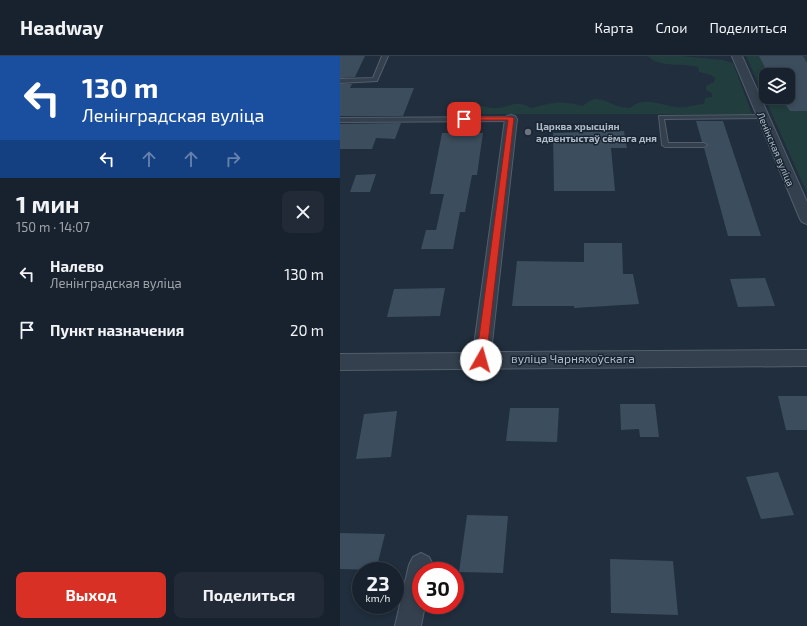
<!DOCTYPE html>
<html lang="ru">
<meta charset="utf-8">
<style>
body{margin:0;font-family:"Exo 2",sans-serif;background:#212a36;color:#f1f3f6;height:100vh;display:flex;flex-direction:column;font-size:15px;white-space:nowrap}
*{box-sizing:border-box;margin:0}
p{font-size:13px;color:#9fa4aa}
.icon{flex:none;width:22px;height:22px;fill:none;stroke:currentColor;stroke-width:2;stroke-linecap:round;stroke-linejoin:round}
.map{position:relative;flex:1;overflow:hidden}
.side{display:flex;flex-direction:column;background:#18222e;width:340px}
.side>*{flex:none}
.top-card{background:#1a4fa0;color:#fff;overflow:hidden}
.fabs{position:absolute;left:419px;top:12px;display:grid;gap:8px}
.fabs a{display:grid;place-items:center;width:36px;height:36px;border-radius:8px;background:#18222e;box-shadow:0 2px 6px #0003,0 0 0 1px #363f4a;font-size:20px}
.speed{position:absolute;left:12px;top:506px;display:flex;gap:8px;font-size:20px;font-weight:700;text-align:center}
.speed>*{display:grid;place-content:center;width:52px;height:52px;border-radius:50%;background:#18222e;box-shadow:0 2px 6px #0003,0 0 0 1px #363f4a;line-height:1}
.speed small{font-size:10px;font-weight:400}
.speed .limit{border:6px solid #d22;background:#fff;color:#111}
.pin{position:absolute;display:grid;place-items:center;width:34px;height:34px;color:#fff;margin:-17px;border-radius:8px;box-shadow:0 2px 6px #0006}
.me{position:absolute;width:44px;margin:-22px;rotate:7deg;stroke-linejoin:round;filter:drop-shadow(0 0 3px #0008)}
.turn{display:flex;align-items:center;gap:14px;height:84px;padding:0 16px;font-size:18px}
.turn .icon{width:52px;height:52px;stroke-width:2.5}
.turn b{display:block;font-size:28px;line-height:34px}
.lanes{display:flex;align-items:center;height:38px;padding:0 16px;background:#0003;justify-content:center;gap:20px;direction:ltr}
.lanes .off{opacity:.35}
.round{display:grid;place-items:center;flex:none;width:42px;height:42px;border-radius:8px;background:#212a36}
.overview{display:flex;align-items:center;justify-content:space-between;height:68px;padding:0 16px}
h1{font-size:24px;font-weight:700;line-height:30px}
.primary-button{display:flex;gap:8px;margin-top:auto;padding:8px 16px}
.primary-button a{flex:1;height:46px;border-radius:8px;background:#d93025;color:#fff;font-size:16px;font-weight:700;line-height:46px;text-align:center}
.primary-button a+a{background:#212a36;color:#f1f3f6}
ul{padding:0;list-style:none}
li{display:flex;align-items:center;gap:12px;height:56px;padding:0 16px}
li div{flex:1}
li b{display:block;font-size:15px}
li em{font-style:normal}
header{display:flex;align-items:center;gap:24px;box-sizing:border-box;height:56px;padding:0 20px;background:#18222e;border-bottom:1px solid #363f4a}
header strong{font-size:19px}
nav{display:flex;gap:22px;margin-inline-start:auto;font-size:14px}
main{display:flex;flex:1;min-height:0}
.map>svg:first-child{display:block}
</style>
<header>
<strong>Headway</strong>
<nav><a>Карта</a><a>Слои</a><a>Поделиться</a></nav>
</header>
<main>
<section class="side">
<div class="top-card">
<div class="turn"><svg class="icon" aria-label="left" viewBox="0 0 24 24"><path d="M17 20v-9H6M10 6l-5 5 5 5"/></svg><div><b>130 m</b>Ленінградская вуліца</div></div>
<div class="lanes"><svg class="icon" aria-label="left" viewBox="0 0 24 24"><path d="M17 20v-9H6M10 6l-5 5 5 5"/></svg><svg class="icon off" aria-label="ahead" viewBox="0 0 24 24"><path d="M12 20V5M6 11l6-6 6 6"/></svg><svg class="icon off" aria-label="ahead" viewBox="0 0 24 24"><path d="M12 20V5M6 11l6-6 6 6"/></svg><svg class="icon off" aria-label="right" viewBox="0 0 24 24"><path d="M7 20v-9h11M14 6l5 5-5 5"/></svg></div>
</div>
<div class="overview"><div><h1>1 мин</h1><p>150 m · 14:07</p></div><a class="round"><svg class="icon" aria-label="close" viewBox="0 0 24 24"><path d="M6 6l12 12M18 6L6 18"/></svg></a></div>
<ul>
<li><svg class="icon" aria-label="left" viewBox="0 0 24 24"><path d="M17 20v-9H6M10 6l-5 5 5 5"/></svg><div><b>Налево</b><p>Ленінградская вуліца</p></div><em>130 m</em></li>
<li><svg class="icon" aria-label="arrive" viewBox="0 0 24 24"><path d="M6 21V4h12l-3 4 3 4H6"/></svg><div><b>Пункт назначения</b></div><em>20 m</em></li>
</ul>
<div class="primary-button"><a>Выход</a><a>Поделиться</a></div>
</section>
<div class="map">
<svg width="467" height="570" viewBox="0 0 467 570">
<rect width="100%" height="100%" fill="#202e3d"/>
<g fill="#223d3e" fill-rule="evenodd">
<path d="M 308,0 L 342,0 L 383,4 L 393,7 L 412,58 L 121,58 L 120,53 C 136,42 141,53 156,52 C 172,51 175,43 191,52 C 215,46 219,44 243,50 C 256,37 264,45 278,50 C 282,52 286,51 290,52 C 307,37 327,54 346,51 C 352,50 358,48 364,48 L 365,42 L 372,41 L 372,37 L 366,34 L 366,30 L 374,26 L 375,22 L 371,19 L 359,16 L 358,11 C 344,7 318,12 308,0 Z"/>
<path d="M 406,0 L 467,0 L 467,137 ZM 426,19 L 448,19 L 448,41 L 426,41 Z"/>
</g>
<g fill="#3c4d5d">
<polygon points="0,0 25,0 15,21 0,22"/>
<polygon points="419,0 463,0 467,7 467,55 450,55 440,41 448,41 448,19 429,19"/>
<polygon points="0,28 12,28 10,32 74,32 63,60 0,60"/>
<polygon points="356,65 383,65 421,180 388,180 364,92 368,89 362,86"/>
<polygon points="61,67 55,83 36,82 32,93 0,93 0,68"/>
<polygon points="284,75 287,92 271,92 275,135 214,135 213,77"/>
<polygon points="102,77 143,77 137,119 132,119 125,156 120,156 113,193 81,193 86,174 96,174 104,138 90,138"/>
<polygon points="36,118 30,136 10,136 16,119"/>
<polygon points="244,187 282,187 283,218 293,218 299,248 234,252 234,250 172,250 177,205 244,206"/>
<polygon points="425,222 435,250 398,251 390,223"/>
<polygon points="105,232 100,260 47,261 54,233"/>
<polygon points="438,340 467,340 467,374 446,374"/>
<polygon points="280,348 315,348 319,381 300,381 299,373 281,374"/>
<polygon points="170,352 219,352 217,386 166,385"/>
<polygon points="57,355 51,401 16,403 24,358"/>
<polygon points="438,416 454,459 421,463 406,421"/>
<polygon points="127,459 168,460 163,517 119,516"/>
<polygon points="0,477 45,478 36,514 0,513"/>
<polygon points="270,503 333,505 338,559 271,557"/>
</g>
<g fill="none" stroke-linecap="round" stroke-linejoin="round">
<g stroke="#525e6b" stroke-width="2">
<g id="lane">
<polygon points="42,0 48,0 37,25 0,27 0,23 33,22"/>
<polygon points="423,59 426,61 425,62 324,63 328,87 364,87 367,89 364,91 325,91 322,89 319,60"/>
<polygon points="0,62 171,61 174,63 171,65 0,66"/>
</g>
</g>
<g stroke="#525e6b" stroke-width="2">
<g id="street">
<polygon points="392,0 402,0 467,146 467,168 462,166 460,163"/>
<polygon points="171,59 175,60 177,63 151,296 467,294 467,310 0,314 0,298 133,297 165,63 167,60"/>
<polygon points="81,497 89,501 93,509 92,515 81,515 81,549 85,549 81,570 55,570 69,509 73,501"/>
</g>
</g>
<use href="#lane" fill="#34404d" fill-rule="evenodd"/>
<use href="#street" fill="#34404d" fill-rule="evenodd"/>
</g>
<polygon fill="#d93025" stroke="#8d1f18" points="124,61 171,61 174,62 146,304 144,307 138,307 136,304 168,64 122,64 122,62"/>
<circle fill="#6b7280" stroke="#1a2532" stroke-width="1.5" cx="188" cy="76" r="4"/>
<g text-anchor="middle" stroke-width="3" stroke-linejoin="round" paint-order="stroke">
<g font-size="10" font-weight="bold" fill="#afbbc9" stroke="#1a2532" text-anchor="start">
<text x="196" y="74">Царква хрысціян<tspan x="196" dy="12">адвентыстаў сёмага дня</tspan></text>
</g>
<g font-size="10" fill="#afbbc9" stroke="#1a2532">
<text transform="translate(436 93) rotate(67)" y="4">Ленінская вуліца</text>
</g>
<g font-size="12" fill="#afbbc9" stroke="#1a2532">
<text x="233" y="307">вуліца Чарняхоўскага</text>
</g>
</g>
</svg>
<div class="fabs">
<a><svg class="icon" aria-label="layers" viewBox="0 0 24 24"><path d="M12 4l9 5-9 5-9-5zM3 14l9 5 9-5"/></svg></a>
</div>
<div class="speed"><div>23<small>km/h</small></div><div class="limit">30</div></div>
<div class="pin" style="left:124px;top:63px;background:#d93025"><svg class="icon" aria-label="arrive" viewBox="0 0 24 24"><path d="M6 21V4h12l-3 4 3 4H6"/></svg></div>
<svg class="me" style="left:141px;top:304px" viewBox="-20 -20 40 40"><circle r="19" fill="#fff"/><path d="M0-13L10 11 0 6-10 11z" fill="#d93025"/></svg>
</div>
</main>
